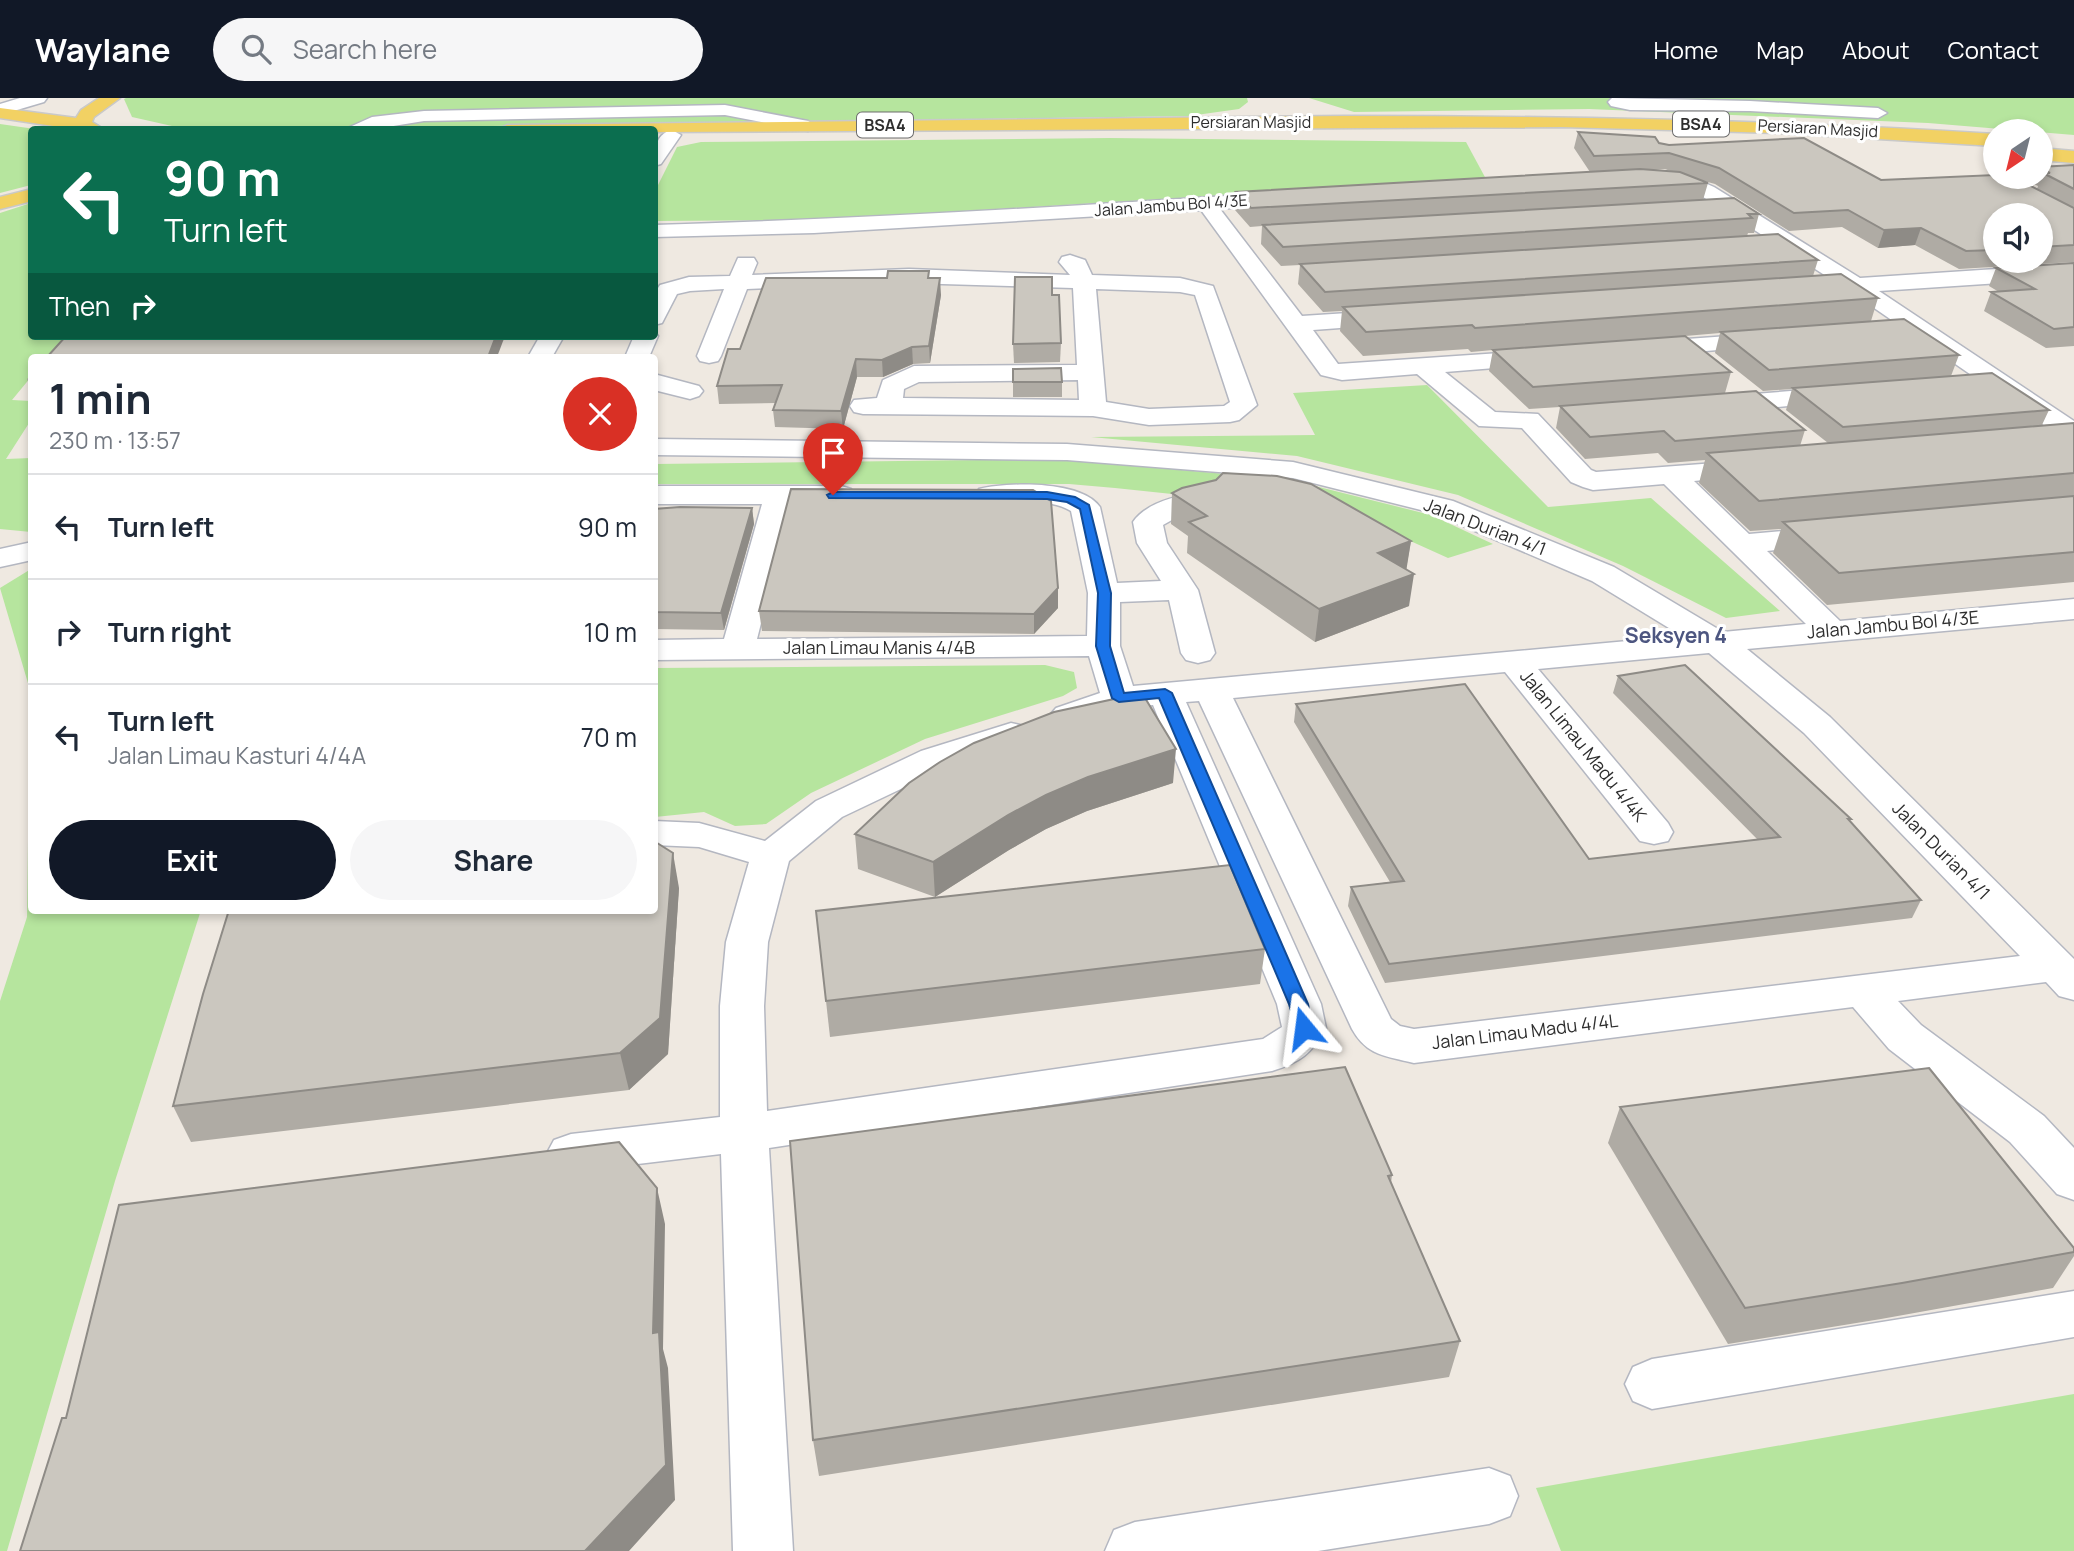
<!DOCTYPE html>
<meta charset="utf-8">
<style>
body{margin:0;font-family:Manrope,sans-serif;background:#f6f6f7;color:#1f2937;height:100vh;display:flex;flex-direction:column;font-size:26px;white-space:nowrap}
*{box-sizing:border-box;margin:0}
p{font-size:23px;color:#747a83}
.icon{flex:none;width:38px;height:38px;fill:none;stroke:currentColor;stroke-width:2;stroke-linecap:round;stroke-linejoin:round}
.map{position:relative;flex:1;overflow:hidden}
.sheet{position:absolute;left:28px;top:256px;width:630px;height:560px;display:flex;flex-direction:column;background:#fff;border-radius:7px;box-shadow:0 4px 10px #0003}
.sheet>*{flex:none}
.guide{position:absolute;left:28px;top:28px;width:630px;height:214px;border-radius:7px;box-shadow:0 4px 10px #0003;background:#0b6e4f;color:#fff;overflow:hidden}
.needle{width:46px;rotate:215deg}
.controls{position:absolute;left:1983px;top:21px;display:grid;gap:14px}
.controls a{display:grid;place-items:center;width:70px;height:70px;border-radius:50%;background:#fff;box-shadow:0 4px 10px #0003;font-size:35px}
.pin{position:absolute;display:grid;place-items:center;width:60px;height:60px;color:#fff;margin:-72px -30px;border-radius:50% 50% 50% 0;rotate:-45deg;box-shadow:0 0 7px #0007}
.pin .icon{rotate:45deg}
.me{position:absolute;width:77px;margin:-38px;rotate:344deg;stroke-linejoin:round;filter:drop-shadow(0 0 5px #0008)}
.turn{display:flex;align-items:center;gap:24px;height:147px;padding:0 21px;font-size:32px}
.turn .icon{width:91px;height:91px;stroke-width:2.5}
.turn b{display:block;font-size:49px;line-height:60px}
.then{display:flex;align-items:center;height:66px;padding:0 21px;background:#0003;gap:14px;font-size:26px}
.round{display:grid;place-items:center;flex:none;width:74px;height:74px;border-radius:37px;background:#f6f6f7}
.head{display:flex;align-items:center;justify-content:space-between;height:119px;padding:0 21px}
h1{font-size:42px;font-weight:700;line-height:52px}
.action{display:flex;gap:14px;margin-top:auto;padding:14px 21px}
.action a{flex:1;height:80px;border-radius:42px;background:#111827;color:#fff;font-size:28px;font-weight:700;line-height:80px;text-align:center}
.action a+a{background:#f6f6f7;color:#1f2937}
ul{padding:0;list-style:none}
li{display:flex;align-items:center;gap:21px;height:105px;padding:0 21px;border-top:2px solid #e0e1e3}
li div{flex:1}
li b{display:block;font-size:26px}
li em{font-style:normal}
header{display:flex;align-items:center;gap:42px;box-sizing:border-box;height:98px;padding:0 35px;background:#111827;color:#fff}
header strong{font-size:33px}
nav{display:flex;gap:38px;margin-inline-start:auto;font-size:24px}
.search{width:490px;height:63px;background:#f6f6f7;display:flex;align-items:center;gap:18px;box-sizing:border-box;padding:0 24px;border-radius:38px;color:#747a83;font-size:26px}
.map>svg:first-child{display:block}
</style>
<header>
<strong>Waylane</strong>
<div class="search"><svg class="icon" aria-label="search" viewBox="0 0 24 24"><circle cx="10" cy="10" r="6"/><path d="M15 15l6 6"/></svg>Search here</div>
<nav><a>Home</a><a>Map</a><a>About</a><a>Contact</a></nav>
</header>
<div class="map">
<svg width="2074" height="1453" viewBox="0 0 2074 1453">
<rect width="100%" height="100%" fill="#efe9e1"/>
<g fill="#b6e59e">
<polygon points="126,0 1247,0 1248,4 1239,11 1189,18 210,32 172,28 132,19 124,1"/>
<polygon points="1309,0 2074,0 2074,37 1928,25 1589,11 1354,14"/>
<polygon points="0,26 35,31 32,32 31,87 0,95"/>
<polygon points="1110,40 1466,44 1486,81 819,122 655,123 655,93 677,49 701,44"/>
<polygon points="31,105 32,238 67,238 49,259 32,259 31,279 12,302 31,303 31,322 6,361 31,360 31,434 0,431 0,115"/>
<polygon points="1427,287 1548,409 1651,400 1780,513 1726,520 1623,468 1458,397 1297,358 1091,339 1315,337 1293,295"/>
<polygon points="1061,361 1291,382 1431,417 1493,446 1448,460 1386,432 1276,407 1115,390 1069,386 655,386 654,366"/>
<polygon points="31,471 32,812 201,812 115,1083 7,1453 0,1453 0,903 27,819 30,592 0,490"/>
<polygon points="1045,567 1074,574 1077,590 1063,598 925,641 811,695 766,726 735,728 704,714 655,719 655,570"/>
<polygon points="2074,1296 2074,1453 1561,1453 1536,1390"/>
</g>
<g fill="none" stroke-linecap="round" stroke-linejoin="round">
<g stroke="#b4b7c1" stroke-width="3">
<g id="minor">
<polygon points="20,0 47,0 44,4 0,17 0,6"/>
<polygon points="1612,0 1750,3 1878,10 1887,15 1878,20 1750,13 1630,12 1611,8 1608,4"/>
<polygon points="725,7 808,23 817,28 808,33 725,17 424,23 369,32 343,32 372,19 424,13"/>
<path d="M 672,32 L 681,37 L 661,66 L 654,68 C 654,53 655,36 672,32 Z"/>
<polygon points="1657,74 1698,82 1714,89 1860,180 2074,166 2074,180 1879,193 2074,323 2074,343 2064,341 1851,194 1838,193 1835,188 1837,185 1700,97 1686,91 1650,84 1647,80"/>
<path d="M 1286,94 L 1293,96 L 1296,100 L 1293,104 L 1220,111 L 1302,218 L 1394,212 L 1402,214 L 1406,219 L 1402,224 L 1394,226 L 1313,232 L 1338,266 L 1543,252 L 1552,254 L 1555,259 L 1552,264 L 1543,266 L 1445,274 L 1495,314 L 1538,316 L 1591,372 L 1596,374 L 1755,362 L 1765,364 L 1769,370 L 1765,376 L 1694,383 L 1749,436 L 1828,429 L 1839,432 L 1843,438 L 1839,444 L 1767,453 L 1840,523 L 2074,501 L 2074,521 L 1747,551 L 1830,619 L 2074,861 L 2074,902 L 2059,898 L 2046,884 L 1898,903 L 1921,927 L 2044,1018 L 2074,1050 L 2074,1102 L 2057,1096 L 2010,1044 L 1889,951 L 1853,909 L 1414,965 C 1386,958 1367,958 1352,931 L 1199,603 L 1186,604 L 1321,906 L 1326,930 C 1311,956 1301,964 1272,973 L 769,1050 L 793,1453 L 733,1453 L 721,1056 L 571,1074 L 554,1068 L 547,1055 L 554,1042 L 571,1036 L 720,1019 L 720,908 L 726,844 L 749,764 L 699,749 L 654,747 L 654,723 L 699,725 L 765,743 L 816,703 L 921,653 L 1011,625 L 1024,628 L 1029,636 L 1024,644 L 947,669 L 842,719 L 789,763 L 768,844 L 764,908 L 767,1013 L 1263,941 L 1282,929 L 1277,906 L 1153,607 L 1123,610 L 1068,628 L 1056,624 L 1050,617 L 1056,610 L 1100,595 L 1089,558 L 654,562 L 654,542 L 724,541 L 762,406 L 654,406 L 654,388 L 841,388 L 851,391 L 855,397 L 851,403 L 791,406 L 757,541 L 1087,538 L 1088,495 L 1071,413 C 1043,396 1009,411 979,403 L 975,397 L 979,391 C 1008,384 1081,382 1100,409 L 1117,485 L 1161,483 L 1137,445 L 1133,424 C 1147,403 1190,392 1213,398 L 1218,404 L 1213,410 L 1179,418 L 1163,427 L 1167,445 L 1198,492 L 1215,555 L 1210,562 L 1198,565 L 1186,562 L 1181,555 L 1169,502 L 1120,504 L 1120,548 L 1133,588 L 1682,538 L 1592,483 L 1433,415 L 1293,380 L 1067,362 L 654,357 L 654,341 L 1067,346 L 1293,364 L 1453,403 L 1614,469 L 1723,534 L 1806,526 L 1664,386 L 1593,392 L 1583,389 L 1571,384 L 1522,330 L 1479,328 L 1417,276 L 1342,282 L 1321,277 L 1201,112 L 814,135 L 654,139 L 654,127 C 865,121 1076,108 1286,94 ZM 1709,555 L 1804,635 L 2020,858 L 1414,931 L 1400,928 L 1391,921 L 1233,600 L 1505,574 L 1640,743 L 1654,746 L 1668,743 L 1673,734 L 1668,725 L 1538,571 Z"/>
<path d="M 1070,157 L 1085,162 L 1092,177 L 1180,180 L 1213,188 L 1257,307 L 1239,322 L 1230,324 L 1149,327 L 1093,318 L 863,316 L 854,314 L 850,308 L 854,302 L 877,300 L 883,282 L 914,268 L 1077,267 L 1073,190 L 909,185 L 747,191 L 721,258 L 718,263 L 709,265 L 700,263 L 697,258 L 724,191 L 690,193 L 677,196 L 662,225 L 654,227 L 654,196 L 660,187 L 689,179 L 730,178 L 738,160 L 754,160 L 757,165 L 752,177 L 909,171 L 1070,177 L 1059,164 L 1062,159 ZM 1096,191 L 1180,194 L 1195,197 L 1230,304 L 1224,308 L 1149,311 L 1106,304 ZM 1078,282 L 1079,302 L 903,300 L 904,291 L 919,284 Z"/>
<polygon points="654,233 658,238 649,259 625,259 634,238 654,238"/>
<polygon points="1770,235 1779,237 1782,242 1779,247 1645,258 1636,256 1633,251 1636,246 1645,244"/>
<polygon points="540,238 564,238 552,259 528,259"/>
<polygon points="654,276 699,288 703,293 699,298 690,301 654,292"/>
<polygon points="1841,289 1850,292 1854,297 1850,302 1716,315 1707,313 1703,307 1707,301 1716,299"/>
<polygon points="32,444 32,462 0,469 0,451"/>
<polygon points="2074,1193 2074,1239 1652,1311 1633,1303 1625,1286 1633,1269 1652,1261"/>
<polygon points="1489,1370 1510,1378 1518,1398 1510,1418 1489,1426 1318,1453 1105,1453 1114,1432 1135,1424"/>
</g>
</g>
<g stroke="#c9c9c9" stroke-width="3">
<g id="major">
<polygon points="99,0 120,0 94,19 92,24 105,32 80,32 0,20 0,10 76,20 81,12"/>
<path d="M 1345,18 C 1562,18 1778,22 1995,36 L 1995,48 L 1778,35 L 1562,29 L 654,34 L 654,32 L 498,32 L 507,27 Z"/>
<polygon points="2040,50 2074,53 2074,65 2040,62"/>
<polygon points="32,91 32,103 0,111 0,99"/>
</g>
</g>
<use href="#minor" fill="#fff" fill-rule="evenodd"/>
<use href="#major" fill="#f2d163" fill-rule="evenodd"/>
</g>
<g fill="#afaba4" fill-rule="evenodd">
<path d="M 1578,34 L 1659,45 L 1881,82 L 2019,82 L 2037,91 L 2038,88 L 2032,85 L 2034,79 L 2040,79 L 2040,69 L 2074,67 L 2074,164 L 1959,171 L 1915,147 L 1878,150 L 1842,129 L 1789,133 L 1715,86 L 1704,83 L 1708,85 L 1703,102 L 1759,116 L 1754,135 L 1748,135 L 1747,138 L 1818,162 L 1813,178 L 1878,200 L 1871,223 L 1959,257 L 1951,278 L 2049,312 L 2042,327 L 2074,325 L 2074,484 L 1827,507 L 1773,455 L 1781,431 L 1750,433 L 1699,385 L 1705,362 L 1668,365 L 1658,355 L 1585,361 L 1556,330 L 1560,309 L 1529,311 L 1489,273 L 1493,252 L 1471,254 L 1468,251 L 1363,258 L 1340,233 L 1342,213 L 1323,214 L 1298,186 L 1300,167 L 1281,168 L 1261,146 L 1262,128 L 1250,129 L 1235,112 L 1236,94 L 1590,74 L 1574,50 ZM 1665,71 L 1673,74 L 1652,72 ZM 1995,117 L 2040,117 L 2040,163 L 1995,163 ZM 1720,235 L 1715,255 L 1763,293 L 1792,291 L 1786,312 L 1828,345 L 1800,348 L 1805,332 L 1725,295 L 1731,274 L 1685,238 Z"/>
<polygon points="2074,165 2074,248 2046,250 1984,213 1991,194 1999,194 1989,188 1996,170"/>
<polygon points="930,180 941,197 930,265 913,266 883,279 857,279 843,331 775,329 773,312 776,305 719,306 717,288"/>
<polygon points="1061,245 1060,264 1014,265 1013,246"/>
<polygon points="1013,271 1062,284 1062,299 1013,299"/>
<polygon points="32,276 32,293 27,281"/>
<polygon points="1216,382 1411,443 1406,471 1409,508 1315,544 1187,455 1188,438 1171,426 1172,395"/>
<polygon points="752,410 754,426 724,532 654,531 654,411"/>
<polygon points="1058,510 1034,536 762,533 759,513"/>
<polygon points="1618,578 1850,724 1921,802 1912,820 1385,885 1348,808 1351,789 1390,784 1294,624 1296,606 1589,761 1758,742 1613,595"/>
<polygon points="1173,685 1087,713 1046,731 1009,752 935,799 858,771 855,736"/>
<polygon points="679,790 668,956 629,992 191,1044 173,1008"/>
<polygon points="1265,851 1260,886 830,939 826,903"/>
<polygon points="1620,1009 2074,1150 2074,1158 2053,1190 1881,1221 1728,1246 1608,1045"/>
<polygon points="790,1043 1392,1077 1391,1085 1460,1243 1449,1279 819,1378 813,1342"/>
</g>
<g fill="#8e8b86">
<polygon points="1921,130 1915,147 1878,150 1884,132"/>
<polygon points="940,180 941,197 930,265 929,248"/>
<polygon points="496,238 505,238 497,259 488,259"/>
<polygon points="912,249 913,266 883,279 882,262"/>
<polygon points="856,261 857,279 843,331 841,313"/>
<polygon points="752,410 754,426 724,532 721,515"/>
<polygon points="1411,443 1406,474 1378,455"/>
<polygon points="1414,476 1409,508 1315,544 1319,511"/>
<polygon points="1058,490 1058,510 1034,536 1034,516"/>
<polygon points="1176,651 1173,685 1087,713 1046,731 1009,752 935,799 933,764 1008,717 1046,697 1088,679"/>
<polygon points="673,755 679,790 668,956 629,992 620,955"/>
<polygon points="657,1090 665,1126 663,1251 668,1270 675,1402 629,1453 585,1453 653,1235"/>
</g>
<g fill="#cbc7bf" stroke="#8e8b86" stroke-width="2">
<polygon points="1578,34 1655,39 1659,45 1669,47 1804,40 1881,82 1995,77 1995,79 2017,79 2019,82 2074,110 2074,147 2040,149 2040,117 1995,117 1995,152 1966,153 1921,130 1884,132 1848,112 1794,115 1719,70 1669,55 1594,58"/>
<polygon points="2074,67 2074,91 2043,75 2050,75 2040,70 2040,69"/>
<polygon points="1640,71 1680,74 1708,85 1251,110 1236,94"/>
<polygon points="1734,100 1759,116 1748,116 1752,120 1283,149 1263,127"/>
<polygon points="1778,136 1818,162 1325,194 1300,166"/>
<polygon points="2074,165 2074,229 2054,231 1991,194 2035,191 1996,170"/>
<polygon points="888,173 929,173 928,180 940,180 929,248 912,249 882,262 856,261 841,313 773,312 782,287 717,288 728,251 740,251 766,180 887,180"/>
<polygon points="1841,176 1878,200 1475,230 1472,227 1366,234 1343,209"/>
<polygon points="1015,179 1052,179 1052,197 1059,197 1061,245 1013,246"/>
<polygon points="1904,221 1959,257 1769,272 1721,234"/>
<polygon points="66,238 496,238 488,259 47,259"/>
<polygon points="1685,238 1731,274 1533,289 1493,252"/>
<polygon points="1061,270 1062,284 1013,284 1013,271"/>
<polygon points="1992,275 2049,312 1843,329 1793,290"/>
<polygon points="1756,293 1805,332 1675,343 1664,333 1590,339 1560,308"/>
<polygon points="2074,325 2074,375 1759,403 1707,355"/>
<polygon points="1223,375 1277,378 1311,386 1411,443 1378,455 1414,476 1319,511 1189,424 1207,418 1172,395 1182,390 1216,382"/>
<polygon points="791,391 1033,392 1051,403 1058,490 1034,516 759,513"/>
<polygon points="2074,398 2074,454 1839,475 1783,424"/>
<polygon points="680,409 752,410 721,515 654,514 654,411"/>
<polygon points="1685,567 1851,721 1848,721 1921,802 1389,866 1351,789 1404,783 1296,606 1465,586 1589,761 1780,739 1618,578"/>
<polygon points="1142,595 1176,651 1088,679 1046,697 1008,717 933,764 855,736 909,685 940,664 974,645 1054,614"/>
<polygon points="654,743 673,755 660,920 620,955 173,1008 203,896 229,812 654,812"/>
<polygon points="1230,767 1265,851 826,903 816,813"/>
<polygon points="1345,969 1392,1077 1388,1078 1460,1243 813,1342 790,1043"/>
<polygon points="1929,970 2074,1150 2074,1154 1902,1185 1745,1210 1620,1009"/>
<polygon points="619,1044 657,1090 653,1235 659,1234 666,1367 585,1453 20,1453 62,1320 66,1320 119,1107"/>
</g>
<polygon fill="#1a73e8" stroke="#114b97" stroke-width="2" points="833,394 1047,394 1075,399 1089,407 1111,495 1110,548 1124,595 1165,591 1172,595 1308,906 1313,930 1310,934 1297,934 1289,906 1159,600 1119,604 1112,600 1096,548 1098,495 1080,411 1067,404 1047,401 829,400 827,397"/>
<g text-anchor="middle" stroke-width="6" stroke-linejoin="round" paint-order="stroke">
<g font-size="16" fill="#2e2e2e" stroke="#fff">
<text x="1251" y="30">Persiaran Masjid</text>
<text transform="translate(1818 30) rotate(3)" y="6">Persiaran Masjid</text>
<text transform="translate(1171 107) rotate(-4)" y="6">Jalan Jambu Bol 4/3E</text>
</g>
<g fill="#fff" stroke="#6d6d6d" stroke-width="2">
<rect x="1673" y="13.5" width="56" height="25" rx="5"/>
<rect x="857" y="14.5" width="56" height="25" rx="5"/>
</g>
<g font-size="16" font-weight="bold" fill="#2e2e2e">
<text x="1701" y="32">BSA4</text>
<text x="885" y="33">BSA4</text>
</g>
<g font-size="18" fill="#2e2e2e" stroke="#fff">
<text transform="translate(1485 429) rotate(21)" y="6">Jalan Durian 4/1</text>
<text transform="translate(1893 527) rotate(-5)" y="6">Jalan Jambu Bol 4/3E</text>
<text x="879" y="556">Jalan Limau Manis 4/4B</text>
<text transform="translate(1583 648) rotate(51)" y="6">Jalan Limau Madu 4/4K</text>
<text transform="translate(1941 753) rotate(45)" y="6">Jalan Durian 4/1</text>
<text transform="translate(1525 934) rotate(-7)" y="6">Jalan Limau Madu 4/4L</text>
</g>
<g font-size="21" font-weight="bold" fill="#4d5680" stroke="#fff">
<text x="1676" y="545">Seksyen 4</text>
</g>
</g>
</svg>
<div class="controls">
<a><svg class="needle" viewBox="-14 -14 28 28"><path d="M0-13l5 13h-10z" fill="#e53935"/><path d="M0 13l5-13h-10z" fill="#747a83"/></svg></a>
<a><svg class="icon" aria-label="sound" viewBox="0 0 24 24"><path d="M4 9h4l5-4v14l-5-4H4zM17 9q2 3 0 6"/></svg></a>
</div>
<div class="pin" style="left:833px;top:397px;background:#d93025"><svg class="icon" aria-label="arrive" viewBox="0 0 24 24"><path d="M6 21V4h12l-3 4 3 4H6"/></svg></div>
<svg class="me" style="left:1304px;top:930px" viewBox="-20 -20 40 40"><path d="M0-17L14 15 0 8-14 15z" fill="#1a73e8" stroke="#fff" stroke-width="4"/></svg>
<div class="guide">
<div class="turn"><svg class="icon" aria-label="left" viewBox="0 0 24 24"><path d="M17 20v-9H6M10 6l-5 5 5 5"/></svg><div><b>90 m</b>Turn left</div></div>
<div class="then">Then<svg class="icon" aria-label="right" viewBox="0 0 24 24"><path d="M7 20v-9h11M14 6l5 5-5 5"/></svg></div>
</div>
<section class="sheet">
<div class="head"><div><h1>1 min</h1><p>230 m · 13:57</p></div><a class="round" style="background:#d93025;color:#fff"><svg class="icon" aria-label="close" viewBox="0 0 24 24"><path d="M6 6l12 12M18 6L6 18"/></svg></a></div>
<ul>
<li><svg class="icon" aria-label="left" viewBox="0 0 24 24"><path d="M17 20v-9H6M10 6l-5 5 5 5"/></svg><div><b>Turn left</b></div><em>90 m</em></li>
<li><svg class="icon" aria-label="right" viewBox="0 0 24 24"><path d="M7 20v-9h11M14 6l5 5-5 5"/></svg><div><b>Turn right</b></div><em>10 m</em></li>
<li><svg class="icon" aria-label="left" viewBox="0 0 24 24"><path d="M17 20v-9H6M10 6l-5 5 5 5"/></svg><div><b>Turn left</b><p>Jalan Limau Kasturi 4/4A</p></div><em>70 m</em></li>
</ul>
<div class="action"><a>Exit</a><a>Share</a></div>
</section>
</div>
